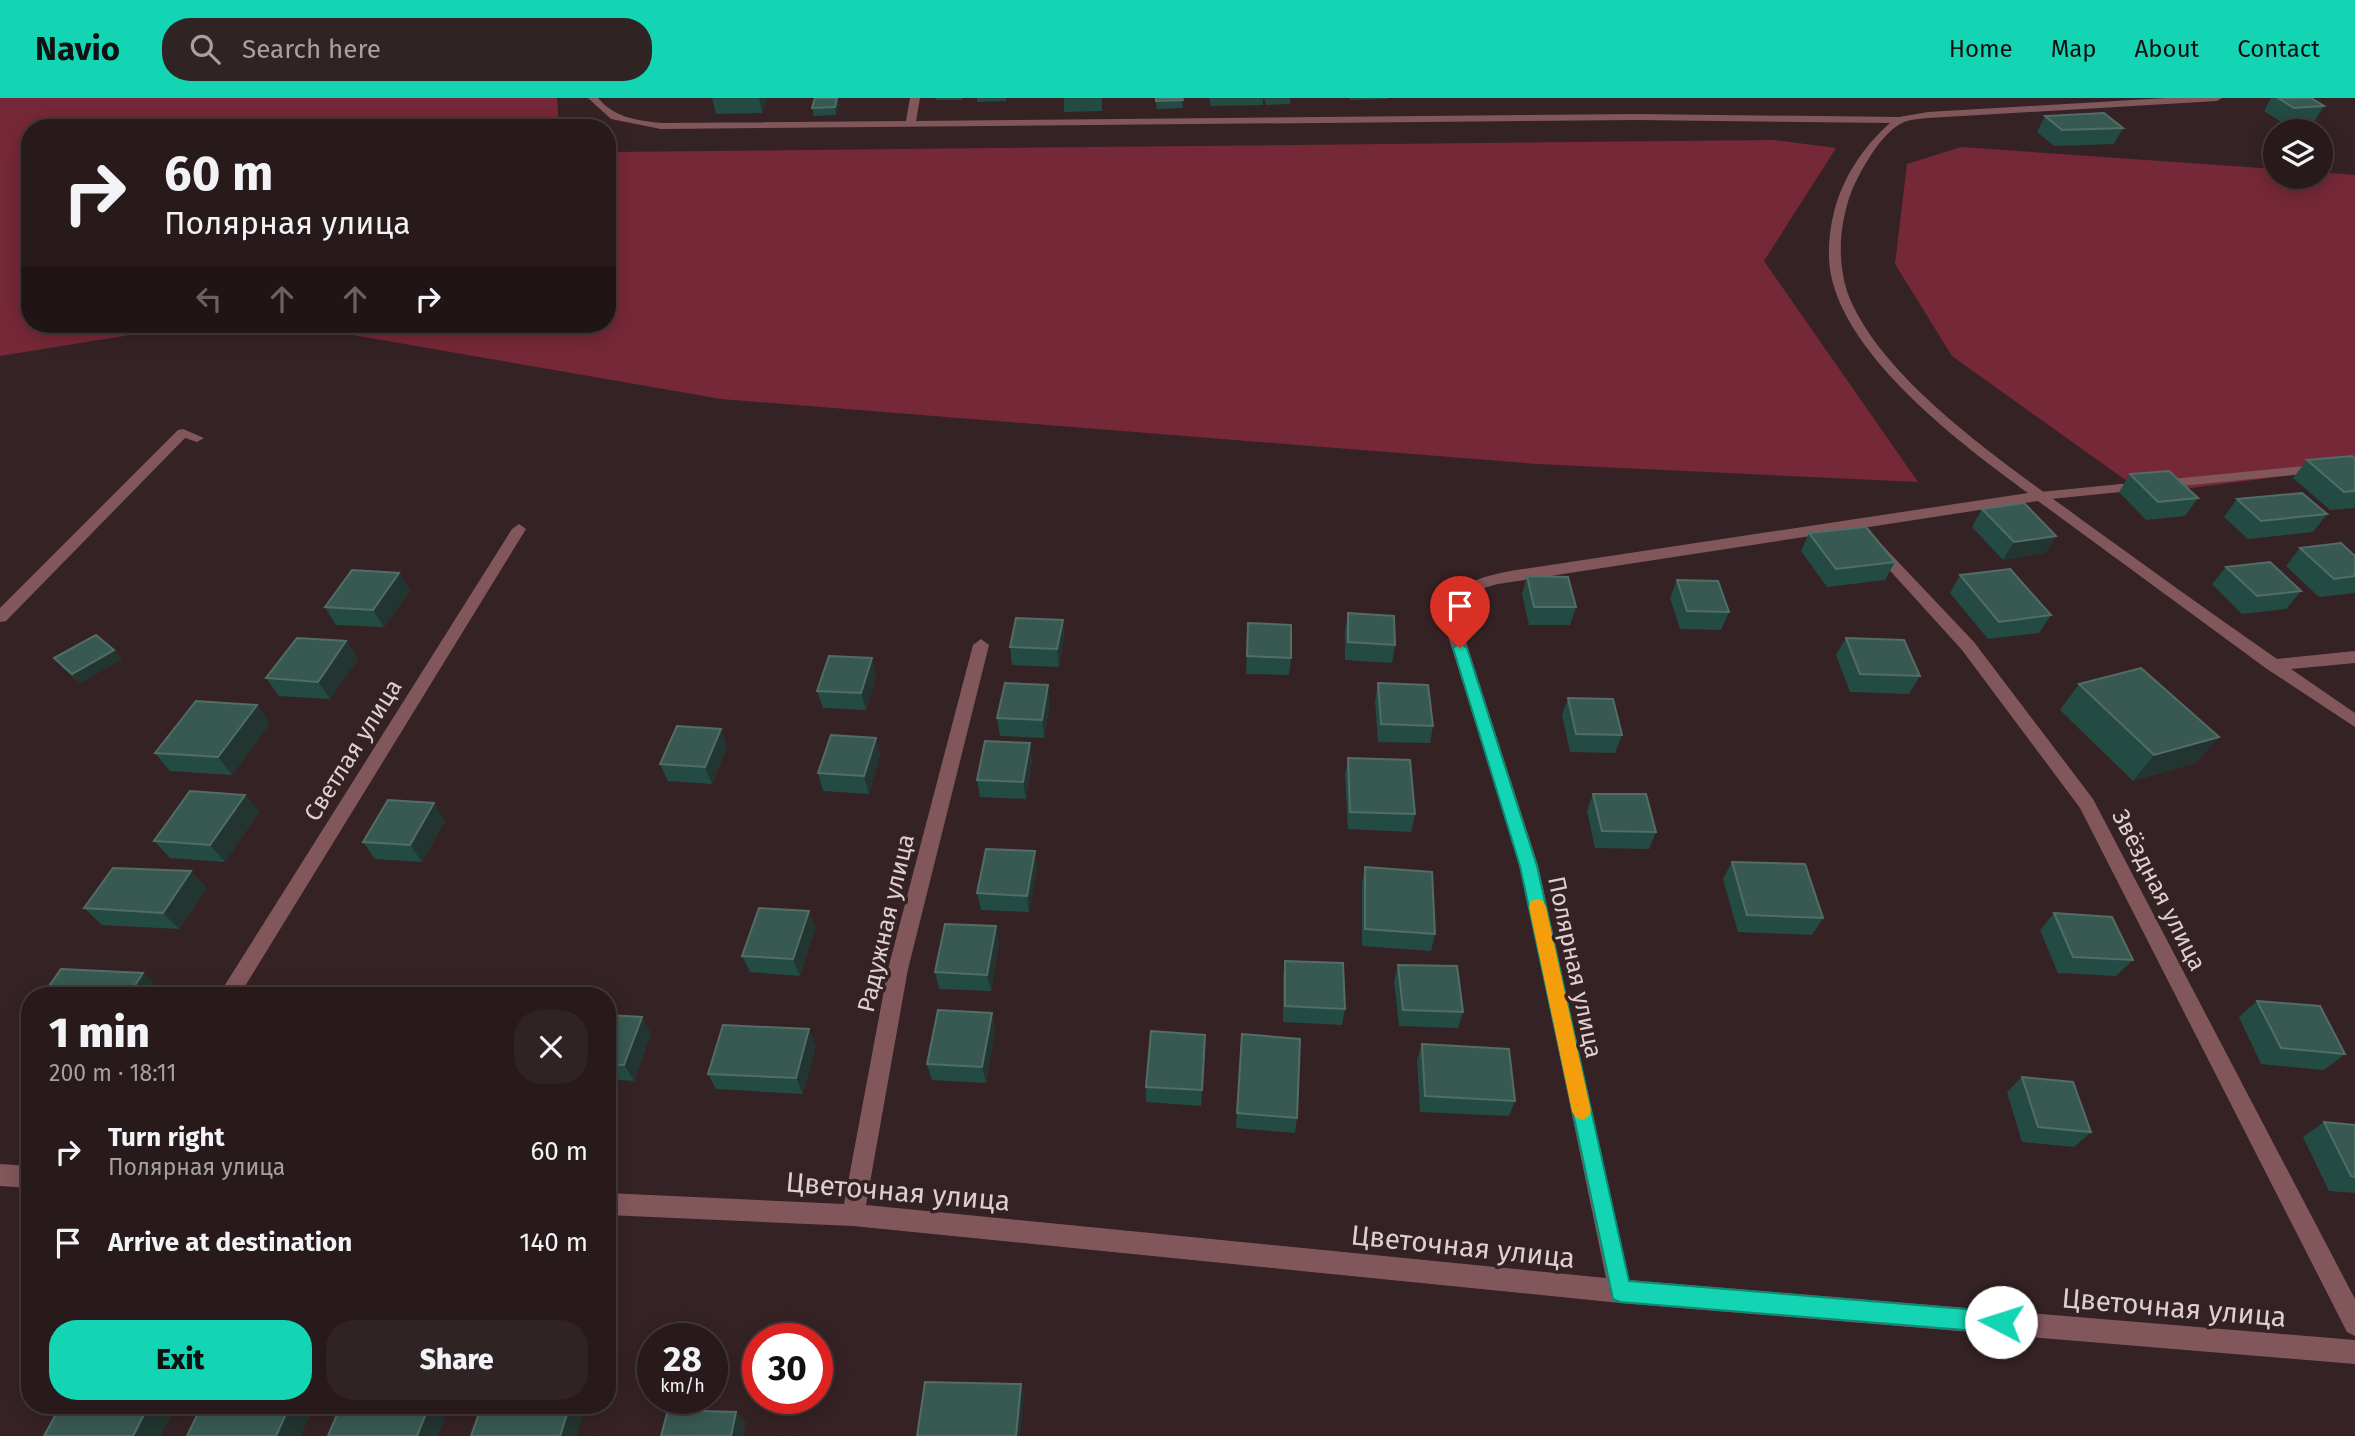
<!DOCTYPE html>
<meta charset="utf-8">
<style>
body{margin:0;font-family:"Fira Sans",sans-serif;background:#302324;color:#f1f3f6;height:100vh;display:flex;flex-direction:column;font-size:26px;white-space:nowrap}
*{box-sizing:border-box;margin:0}
p{font-size:23px;color:#a5a1a3}
.icon{flex:none;width:38px;height:38px;fill:none;stroke:currentColor;stroke-width:2;stroke-linecap:round;stroke-linejoin:round}
.map{position:relative;flex:1;overflow:hidden}
.drawer{position:absolute;left:21px;top:889px;width:595px;height:427px;display:flex;flex-direction:column;background:#281a1b;border-radius:28px;box-shadow:0 4px 18px #0003,0 0 0 2px #44383a}
.drawer>*{flex:none}
.banner{position:absolute;left:21px;top:21px;width:595px;height:214px;border-radius:28px;box-shadow:0 4px 18px #0003,0 0 0 2px #44383a;background:#281a1b;color:#f1f3f6;overflow:hidden}
.controls{position:absolute;left:2263px;top:21px;display:grid;gap:14px}
.controls a{display:grid;place-items:center;width:70px;height:70px;border-radius:50%;background:#281a1b;box-shadow:0 4px 18px #0003,0 0 0 2px #44383a;font-size:35px}
.speed{position:absolute;left:637px;top:1225px;display:flex;gap:14px;font-size:35px;font-weight:700;text-align:center}
.speed>*{display:grid;place-content:center;width:91px;height:91px;border-radius:50%;background:#281a1b;box-shadow:0 4px 18px #0003,0 0 0 2px #44383a;line-height:1}
.speed small{font-size:18px;font-weight:400}
.speed .limit{border:10px solid #d22;background:#fff;color:#111}
.pin{position:absolute;display:grid;place-items:center;width:60px;height:60px;color:#fff;margin:-72px -30px;border-radius:50% 50% 50% 0;rotate:-45deg;box-shadow:0 0 7px #0007}
.pin .icon{rotate:45deg}
.me{position:absolute;width:77px;margin:-38px;rotate:275deg;stroke-linejoin:round;filter:drop-shadow(0 0 5px #0008)}
.turn{display:flex;align-items:center;gap:24px;height:147px;padding:0 28px;font-size:32px}
.turn .icon{width:91px;height:91px;stroke-width:2.5}
.turn b{display:block;font-size:49px;line-height:60px}
.lanes{display:flex;align-items:center;height:66px;padding:0 28px;background:#0003;justify-content:center;gap:35px;direction:ltr}
.lanes .off{opacity:.35}
.round{display:grid;place-items:center;flex:none;width:74px;height:74px;border-radius:28px;background:#302324}
.head{display:flex;align-items:center;justify-content:space-between;height:119px;padding:0 28px}
h1{font-size:42px;font-weight:800;line-height:52px}
.cta{display:flex;gap:14px;margin-top:auto;padding:14px 28px}
.cta a{flex:1;height:80px;border-radius:28px;background:#14d5b3;color:#111;font-size:28px;font-weight:800;line-height:80px;text-align:center}
.cta a+a{background:#302324;color:#f1f3f6}
ul{padding:0;list-style:none}
li{display:flex;align-items:center;gap:21px;height:91px;padding:0 28px}
li div{flex:1}
li b{display:block;font-size:26px}
li em{font-style:normal}
header{display:flex;align-items:center;gap:42px;box-sizing:border-box;height:98px;padding:0 35px;background:#14d5b3;color:#111}
header strong{font-size:33px}
nav{display:flex;gap:38px;margin-inline-start:auto;font-size:24px}
.search{width:490px;height:63px;background:#302324;display:flex;align-items:center;gap:18px;box-sizing:border-box;padding:0 24px;border-radius:28px;color:#a5a1a3;font-size:26px}
.map>svg:first-child{display:block}
</style>
<header>
<strong>Navio</strong>
<div class="search"><svg class="icon" aria-label="search" viewBox="0 0 24 24"><circle cx="10" cy="10" r="6"/><path d="M15 15l6 6"/></svg>Search here</div>
<nav><a>Home</a><a>Map</a><a>About</a><a>Contact</a></nav>
</header>
<div class="map">
<svg width="2355" height="1338" viewBox="0 0 2355 1338">
<rect width="100%" height="100%" fill="#352224"/>
<g fill="#752837">
<polygon points="0,0 557,0 559,30 30,30 30,226 198,226 0,258"/>
<polygon points="1775,42 1836,50 1764,163 1918,384 1537,366 721,301 289,226 607,226 607,54"/>
<polygon points="1961,49 2275,71 2275,79 2320,79 2321,74 2355,77 2355,369 2145,396 1952,258 1895,166 1907,66"/>
</g>
<g fill="none" stroke-linecap="round" stroke-linejoin="round">
<g fill="#82575c" fill-rule="evenodd">
<polygon points="183,331 204,340 197,344 185,340 6,523 0,524 0,510 178,332"/>
<polygon points="2355,363 2355,371 2040,402 2033,398 2040,394"/>
</g>
<g fill="#82575c" fill-rule="evenodd">
<path d="M 588,0 L 598,0 C 615,20 636,22 661,25 L 906,23 L 910,0 L 920,0 L 916,23 L 1637,16 L 1899,19 L 1928,14 L 2166,0 L 2222,0 L 2217,3 L 1928,20 C 1920,21 1909,21 1902,25 C 1881,35 1861,72 1852,92 C 1839,126 1836,167 1850,201 C 1887,287 2008,367 2082,422 C 2147,469 2211,515 2277,561 L 2355,553 L 2355,565 L 2291,571 L 2355,615 L 2355,629 L 2267,571 L 2038,403 L 1498,486 C 1474,491 1467,503 1460,525 L 1538,767 L 1629,1182 L 2355,1242 L 2355,1266 L 1620,1205 L 853,1128 L 607,1117 L 607,1095 L 844,1106 L 888,871 L 973,547 L 981,541 L 989,547 L 908,871 L 866,1107 L 1606,1180 L 1520,767 L 1444,525 C 1456,486 1471,481 1510,473 L 2028,395 C 1962,347 1848,261 1831,177 C 1827,157 1829,134 1834,114 C 1843,79 1863,49 1890,25 L 1637,22 L 661,31 L 611,21 Z"/>
<polygon points="519,426 526,431 239,898 218,898 512,431"/>
<polygon points="1879,447 1884,449 1974,544 2093,701 2355,1201 2355,1238 2347,1234 2080,710 1962,552 1874,455 1871,452 1874,449"/>
<polygon points="0,1066 30,1068 30,1090 0,1088"/>
</g>
</g>
<g fill="#244b43">
<polygon points="712,0 767,0 762,15 716,16"/>
<polygon points="935,0 962,0 962,2 936,2"/>
<polygon points="977,0 1006,0 1006,3 977,4"/>
<polygon points="1064,0 1102,0 1102,13 1064,14"/>
<polygon points="1155,0 1182,0 1183,10 1157,11"/>
<polygon points="1209,0 1263,0 1263,7 1211,8"/>
<polygon points="1264,0 1290,0 1290,6 1266,7"/>
<polygon points="1350,0 1388,0 1388,1 1350,2"/>
<polygon points="2271,0 2311,0 2324,8 2314,24 2284,26 2264,13"/>
<polygon points="839,5 836,17 814,18 812,10"/>
<polygon points="2045,18 2123,30 2114,46 2054,48 2037,34"/>
<polygon points="2355,361 2355,410 2330,412 2293,380 2307,362"/>
<polygon points="2130,376 2198,400 2185,418 2146,422 2119,394"/>
<polygon points="2237,401 2327,416 2313,434 2248,441 2224,419"/>
<polygon points="1982,411 2056,438 2045,455 2003,462 1972,429"/>
<polygon points="1809,435 1895,464 1885,482 1827,489 1801,453"/>
<polygon points="2300,450 2355,458 2355,495 2319,499 2286,468"/>
<polygon points="2226,469 2301,493 2286,511 2242,516 2212,486"/>
<polygon points="399,475 410,493 384,529 336,527 325,509"/>
<polygon points="1960,477 2051,517 2039,535 1988,541 1950,495"/>
<polygon points="1527,478 1576,509 1570,527 1529,527 1522,496"/>
<polygon points="1677,482 1729,514 1721,532 1680,531 1670,500"/>
<polygon points="1348,515 1395,547 1392,565 1345,562 1345,533"/>
<polygon points="1063,522 1064,540 1059,569 1012,567 1010,549"/>
<polygon points="1248,525 1291,560 1289,577 1246,576"/>
<polygon points="1846,540 1920,578 1909,596 1850,594 1836,557"/>
<polygon points="346,543 358,561 330,601 279,598 266,580"/>
<polygon points="114,552 122,561 80,585 62,569 54,560"/>
<polygon points="876,578 866,612 823,610 817,593"/>
<polygon points="1378,585 1433,628 1430,645 1378,644 1375,603"/>
<polygon points="2079,586 2196,665 2133,683 2060,612"/>
<polygon points="1568,600 1622,637 1615,655 1570,654 1562,617"/>
<polygon points="1050,605 1044,640 1000,638 997,620"/>
<polygon points="270,625 232,677 170,673 155,655"/>
<polygon points="721,631 727,649 712,686 668,683 660,666"/>
<polygon points="876,640 880,657 869,696 823,693 818,675"/>
<polygon points="1348,660 1415,716 1411,734 1348,731 1345,678"/>
<polygon points="1032,663 1026,701 980,699 977,682"/>
<polygon points="1593,696 1656,734 1649,751 1595,750 1587,713"/>
<polygon points="245,697 259,714 225,764 170,760 154,743"/>
<polygon points="445,723 422,764 375,761 363,744"/>
<polygon points="1035,753 1037,770 1029,814 981,812 977,795"/>
<polygon points="1732,764 1823,820 1812,837 1738,834 1723,781"/>
<polygon points="1365,769 1435,836 1431,853 1362,848 1362,786"/>
<polygon points="207,790 179,831 102,827 84,810"/>
<polygon points="809,813 815,830 800,878 750,874 742,858"/>
<polygon points="2054,815 2133,862 2116,878 2058,875 2040,832"/>
<polygon points="999,845 991,893 939,891 935,874"/>
<polygon points="1285,863 1345,911 1342,927 1283,924 1283,879"/>
<polygon points="1398,867 1463,914 1458,930 1399,928 1394,883"/>
<polygon points="2257,903 2345,956 2324,972 2261,966 2239,919"/>
<polygon points="992,915 995,931 986,985 932,982 927,966"/>
<polygon points="607,917 651,935 634,983 607,981"/>
<polygon points="1242,936 1297,1020 1295,1035 1236,1030"/>
<polygon points="1422,946 1515,1003 1509,1018 1420,1014 1417,962"/>
<polygon points="816,947 803,996 716,991 708,976"/>
<polygon points="1205,953 1201,1008 1146,1004 1146,989"/>
<polygon points="2022,979 2091,1034 2074,1049 2022,1044 2007,994"/>
<polygon points="2324,1024 2355,1027 2355,1095 2329,1093 2303,1039"/>
</g>
<g fill="#223530">
<polygon points="759,0 767,0 762,15"/>
<polygon points="837,0 838,0 839,5 836,17 835,9"/>
<polygon points="2056,438 2045,455 2003,462 2014,444"/>
<polygon points="399,475 410,493 384,529 373,512"/>
<polygon points="1063,522 1064,540 1059,569 1057,551"/>
<polygon points="346,543 358,561 330,601 318,584"/>
<polygon points="114,552 122,561 80,585 72,576"/>
<polygon points="872,560 876,578 866,612 861,595"/>
<polygon points="1048,587 1050,605 1044,640 1042,622"/>
<polygon points="257,607 270,625 232,677 218,659"/>
<polygon points="721,631 727,649 712,686 705,669"/>
<polygon points="2219,639 2196,665 2133,683 2154,657"/>
<polygon points="876,640 880,657 869,696 864,678"/>
<polygon points="1030,645 1032,663 1026,701 1023,684"/>
<polygon points="245,697 259,714 225,764 210,747"/>
<polygon points="434,705 445,723 422,764 410,747"/>
<polygon points="1035,753 1037,770 1029,814 1027,798"/>
<polygon points="191,773 207,790 179,831 163,815"/>
<polygon points="809,813 815,830 800,878 793,861"/>
<polygon points="996,828 999,845 991,893 987,877"/>
<polygon points="143,875 161,892 157,898 128,898"/>
<polygon points="992,915 995,931 986,985 982,969"/>
<polygon points="642,919 651,935 634,983 624,967"/>
<polygon points="809,931 816,947 803,996 796,980"/>
<polygon points="1021,1286 1024,1297 1020,1338 1016,1338"/>
<polygon points="149,1307 171,1307 175,1310 161,1338 133,1338"/>
<polygon points="290,1307 314,1307 301,1338 276,1338"/>
<polygon points="570,1307 583,1317 577,1338 560,1338"/>
<polygon points="429,1308 445,1320 438,1338 417,1338"/>
<polygon points="736,1314 746,1325 743,1338 731,1338"/>
</g>
<g fill="#385952" stroke="#526c66" stroke-width="2">
<polygon points="815,0 837,0 835,9 812,10"/>
<polygon points="1156,0 1182,0 1183,2 1156,3"/>
<polygon points="2278,0 2311,0 2324,8 2294,10"/>
<polygon points="2104,15 2123,30 2062,32 2045,18"/>
<polygon points="2352,358 2355,361 2355,393 2344,394 2307,362"/>
<polygon points="2169,373 2198,400 2158,404 2130,376"/>
<polygon points="2302,395 2327,416 2261,423 2237,401"/>
<polygon points="2024,405 2056,438 2014,444 1982,411"/>
<polygon points="1866,429 1895,464 1836,471 1809,435"/>
<polygon points="2341,445 2355,458 2355,478 2334,481 2300,450"/>
<polygon points="2270,464 2301,493 2257,498 2226,469"/>
<polygon points="2010,471 2051,517 1999,524 1960,477"/>
<polygon points="352,472 399,475 373,512 325,509"/>
<polygon points="1527,478 1568,479 1576,509 1534,509"/>
<polygon points="1677,482 1718,483 1729,514 1687,513"/>
<polygon points="1348,515 1394,518 1395,547 1348,544"/>
<polygon points="1016,520 1063,522 1057,551 1010,549"/>
<polygon points="1248,525 1291,527 1291,560 1247,558"/>
<polygon points="96,537 114,552 72,576 54,560"/>
<polygon points="297,540 346,543 318,584 266,580"/>
<polygon points="1846,540 1904,542 1920,578 1860,576"/>
<polygon points="829,558 872,560 861,595 817,593"/>
<polygon points="2141,570 2219,639 2154,657 2079,586"/>
<polygon points="1005,585 1048,587 1042,622 997,620"/>
<polygon points="1378,585 1428,587 1433,628 1381,626"/>
<polygon points="1568,600 1613,601 1622,637 1576,636"/>
<polygon points="196,603 257,607 218,659 155,655"/>
<polygon points="677,628 721,631 705,669 660,666"/>
<polygon points="831,637 876,640 864,678 818,675"/>
<polygon points="985,643 1030,645 1023,684 977,682"/>
<polygon points="1348,660 1410,662 1415,716 1350,714"/>
<polygon points="190,693 245,697 210,747 154,743"/>
<polygon points="1593,696 1646,696 1656,734 1602,733"/>
<polygon points="388,702 434,705 410,747 363,744"/>
<polygon points="986,751 1035,753 1027,798 977,795"/>
<polygon points="1732,764 1805,766 1823,820 1747,817"/>
<polygon points="1365,769 1432,774 1435,836 1365,831"/>
<polygon points="113,770 191,773 163,815 84,810"/>
<polygon points="759,810 809,813 793,861 742,858"/>
<polygon points="2054,815 2112,819 2133,862 2073,859"/>
<polygon points="945,826 996,828 987,877 935,874"/>
<polygon points="1285,863 1343,865 1345,911 1285,908"/>
<polygon points="1398,867 1457,868 1463,914 1403,912"/>
<polygon points="61,871 143,875 128,898 42,898"/>
<polygon points="2257,903 2320,908 2345,956 2281,950"/>
<polygon points="938,912 992,915 982,969 927,966"/>
<polygon points="607,917 642,919 624,967 607,966"/>
<polygon points="723,927 809,931 796,980 708,976"/>
<polygon points="1151,933 1205,937 1202,992 1146,989"/>
<polygon points="1242,936 1300,941 1297,1020 1237,1015"/>
<polygon points="1422,946 1509,951 1515,1003 1425,998"/>
<polygon points="2022,979 2073,984 2091,1034 2038,1029"/>
<polygon points="2324,1024 2355,1027 2355,1079 2351,1078"/>
<polygon points="925,1284 1021,1286 1016,1338 917,1338"/>
<polygon points="61,1307 149,1307 133,1338 44,1338"/>
<polygon points="202,1307 290,1307 276,1338 187,1338"/>
<polygon points="341,1307 402,1307 429,1308 417,1338 328,1338"/>
<polygon points="482,1307 570,1307 560,1338 471,1338"/>
<polygon points="668,1312 736,1314 731,1338 661,1338"/>
</g>
<polygon fill="#14d5b3" stroke="#0d8a74" stroke-width="2" points="1460,545 1467,550 1537,768 1629,1183 2001,1214 2009,1217 2012,1224 2009,1232 2001,1235 1620,1204 1613,1201 1520,768 1453,550"/>
<polygon fill="#f59e0b" points="1537,801 1543,803 1546,809 1591,1013 1588,1019 1582,1022 1575,1019 1572,1013 1529,809 1531,803"/>
<g text-anchor="middle" stroke-width="7" stroke-linejoin="round" paint-order="stroke">
<g font-size="24" fill="#ded0d1" stroke="#352224">
<text transform="translate(353 652) rotate(-58)" y="8">Светлая улица</text>
<text transform="translate(2159 792) rotate(63)" y="8">Звёздная улица</text>
<text transform="translate(886 825) rotate(-77)" y="8">Радужная улица</text>
<text transform="translate(1575 869) rotate(78)" y="8">Полярная улица</text>
</g>
<g font-size="28" fill="#ded0d1" stroke="#352224">
<text transform="translate(898 1093) rotate(5)" y="10">Цветочная улица</text>
<text transform="translate(1463 1148) rotate(6)" y="10">Цветочная улица</text>
<text transform="translate(2174 1209) rotate(5)" y="10">Цветочная улица</text>
</g>
</g>
</svg>
<div class="controls">
<a><svg class="icon" aria-label="layers" viewBox="0 0 24 24"><path d="M12 4l9 5-9 5-9-5zM3 14l9 5 9-5"/></svg></a>
</div>
<div class="speed"><div>28<small>km/h</small></div><div class="limit">30</div></div>
<div class="pin" style="left:1460px;top:550px;background:#d93025"><svg class="icon" aria-label="arrive" viewBox="0 0 24 24"><path d="M6 21V4h12l-3 4 3 4H6"/></svg></div>
<svg class="me" style="left:2001px;top:1224px" viewBox="-20 -20 40 40"><circle r="19" fill="#fff"/><path d="M0-13L10 11 0 6-10 11z" fill="#14d5b3"/></svg>
<div class="banner">
<div class="turn"><svg class="icon" aria-label="right" viewBox="0 0 24 24"><path d="M7 20v-9h11M14 6l5 5-5 5"/></svg><div><b>60 m</b>Полярная улица</div></div>
<div class="lanes"><svg class="icon off" aria-label="left" viewBox="0 0 24 24"><path d="M17 20v-9H6M10 6l-5 5 5 5"/></svg><svg class="icon off" aria-label="ahead" viewBox="0 0 24 24"><path d="M12 20V5M6 11l6-6 6 6"/></svg><svg class="icon off" aria-label="ahead" viewBox="0 0 24 24"><path d="M12 20V5M6 11l6-6 6 6"/></svg><svg class="icon" aria-label="right" viewBox="0 0 24 24"><path d="M7 20v-9h11M14 6l5 5-5 5"/></svg></div>
</div>
<section class="drawer">
<div class="head"><div><h1>1 min</h1><p>200 m · 18:11</p></div><a class="round"><svg class="icon" aria-label="close" viewBox="0 0 24 24"><path d="M6 6l12 12M18 6L6 18"/></svg></a></div>
<ul>
<li><svg class="icon" aria-label="right" viewBox="0 0 24 24"><path d="M7 20v-9h11M14 6l5 5-5 5"/></svg><div><b>Turn right</b><p>Полярная улица</p></div><em>60 m</em></li>
<li><svg class="icon" aria-label="arrive" viewBox="0 0 24 24"><path d="M6 21V4h12l-3 4 3 4H6"/></svg><div><b>Arrive at destination</b></div><em>140 m</em></li>
</ul>
<div class="cta"><a>Exit</a><a>Share</a></div>
</section>
</div>
